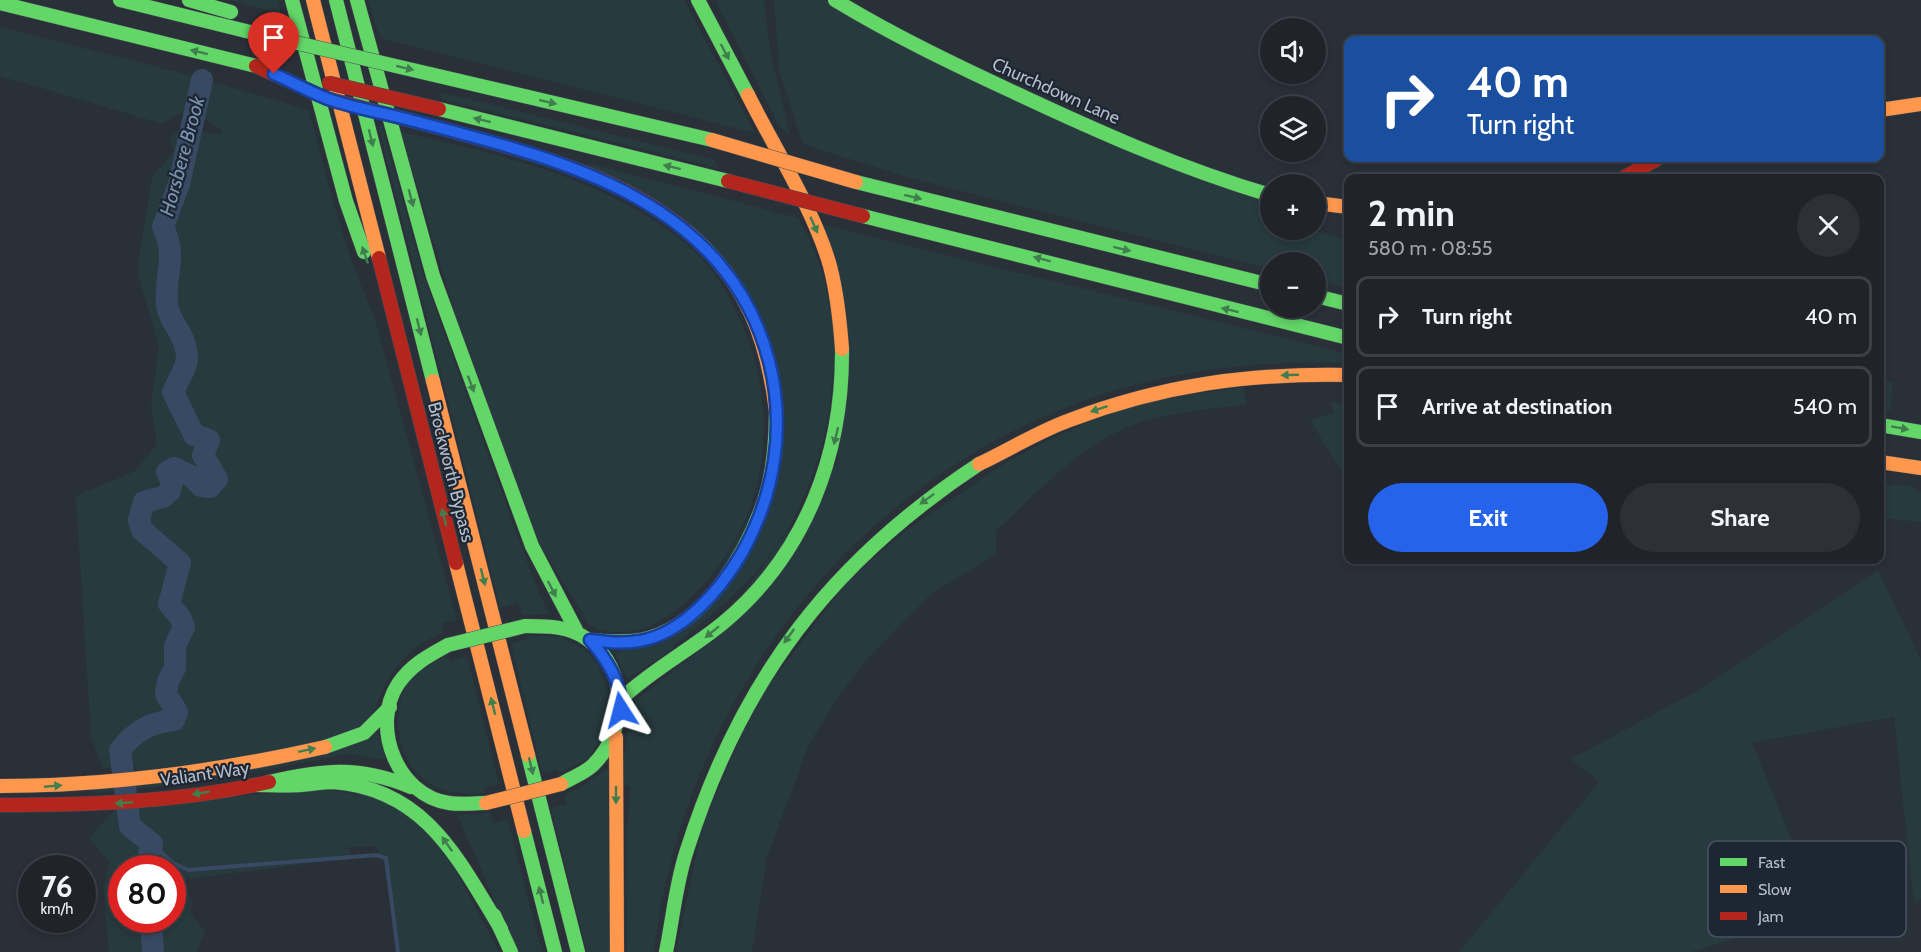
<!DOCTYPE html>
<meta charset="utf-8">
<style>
body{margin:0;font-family:Cabin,sans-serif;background:#2d3036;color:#f1f3f6;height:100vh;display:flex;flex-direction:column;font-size:22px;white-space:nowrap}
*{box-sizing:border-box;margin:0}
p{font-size:20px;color:#a2a4a8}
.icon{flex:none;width:33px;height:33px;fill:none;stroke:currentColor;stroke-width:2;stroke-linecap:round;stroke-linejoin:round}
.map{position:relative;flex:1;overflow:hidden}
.sheet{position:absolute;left:1344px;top:174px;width:540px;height:390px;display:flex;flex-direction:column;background:#20242a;border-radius:12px;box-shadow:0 3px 9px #0003,0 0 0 2px #3d4147}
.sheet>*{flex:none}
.guide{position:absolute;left:1344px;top:36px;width:540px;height:126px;border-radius:12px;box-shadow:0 3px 9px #0003,0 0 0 2px #3d4147;background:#1a4fa0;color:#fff;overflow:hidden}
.controls{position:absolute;left:1260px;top:18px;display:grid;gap:12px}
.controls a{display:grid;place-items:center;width:66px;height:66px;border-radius:50%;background:#20242a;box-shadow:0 3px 9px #0003,0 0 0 2px #3d4147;font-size:30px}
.speed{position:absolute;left:18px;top:855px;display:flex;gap:12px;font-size:30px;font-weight:700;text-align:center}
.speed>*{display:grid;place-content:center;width:78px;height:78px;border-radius:50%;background:#20242a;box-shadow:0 3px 9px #0003,0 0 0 2px #3d4147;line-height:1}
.speed small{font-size:15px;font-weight:400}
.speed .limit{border:9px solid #d22;background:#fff;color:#111}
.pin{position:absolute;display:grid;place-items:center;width:51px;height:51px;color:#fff;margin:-62px -26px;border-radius:50% 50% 50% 0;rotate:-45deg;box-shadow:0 0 6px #0007}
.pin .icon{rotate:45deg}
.me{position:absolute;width:66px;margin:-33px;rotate:351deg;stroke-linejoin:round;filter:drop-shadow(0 0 4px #0008)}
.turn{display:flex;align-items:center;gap:21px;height:126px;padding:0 24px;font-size:27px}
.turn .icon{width:78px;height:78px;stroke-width:2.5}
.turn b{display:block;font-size:42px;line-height:51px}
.round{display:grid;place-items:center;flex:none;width:63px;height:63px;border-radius:32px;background:#2d3036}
.summary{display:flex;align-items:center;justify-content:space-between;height:102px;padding:0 24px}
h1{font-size:36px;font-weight:800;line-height:45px}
.primary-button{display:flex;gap:12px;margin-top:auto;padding:12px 24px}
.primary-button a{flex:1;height:69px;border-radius:36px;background:#2563eb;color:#fff;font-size:24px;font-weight:800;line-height:69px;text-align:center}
.primary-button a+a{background:#2d3036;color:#f1f3f6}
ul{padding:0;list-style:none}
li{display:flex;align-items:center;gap:18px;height:81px;margin:0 12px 9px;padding:0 12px;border:3px solid #3d4147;border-radius:12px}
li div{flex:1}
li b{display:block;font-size:22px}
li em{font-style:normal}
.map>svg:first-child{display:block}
</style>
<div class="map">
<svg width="1921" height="952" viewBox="0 0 1921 952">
<rect width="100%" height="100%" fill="#2a3038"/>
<g fill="#273a3e" fill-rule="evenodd">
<polygon points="230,0 278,0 281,14"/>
<polygon points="368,0 684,0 755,133 380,38"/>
<polygon points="715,0 764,0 771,55 790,136 778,124"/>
<polygon points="774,0 825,0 867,25 1270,202 1270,230 1313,230 1348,240 1348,288 1316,280 1316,262 1270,262 1270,269 903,176 803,144 779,71"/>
<path d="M 0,27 L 185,74 L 309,110 C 327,179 344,251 374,316 L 457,620 L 443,623 L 442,634 C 418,641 396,663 385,685 C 378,698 377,711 366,721 C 339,747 181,765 138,771 L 137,767 L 103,768 L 91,736 L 76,496 L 135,471 L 157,444 L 151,406 L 159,345 L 137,271 L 152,177 L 174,151 L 170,139 L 178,130 L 220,134 L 222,130 L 202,117 L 201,105 L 194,103 L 191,111 L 177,114 L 163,124 L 0,76 Z"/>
<polygon points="440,92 715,160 718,168 441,99"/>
<polygon points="378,125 382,126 424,277 535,584 549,614 522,615 518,603 500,608"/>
<path d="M 401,132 C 502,155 611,179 692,249 C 712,267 727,292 738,316 C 781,404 771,512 703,585 C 684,605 667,621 641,629 C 623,634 604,634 589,624 L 541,547 L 465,348 Z"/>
<path d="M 585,162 L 798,218 C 804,229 811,240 815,251 C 852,346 831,480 767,559 C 740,593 707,619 673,646 L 673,649 L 627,679 L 615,653 L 697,614 L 782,456 L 738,279 Z"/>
<path d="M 825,225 L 1348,354 L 1348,363 C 1277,361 1208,366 1138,384 C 875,452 685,685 654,952 L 627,952 L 626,834 L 631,788 L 621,782 L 628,728 L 636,700 L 707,644 L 838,462 Z"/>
<polygon points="1880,379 1893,382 1890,411 1880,410"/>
<path d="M 1244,387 L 1246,404 C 1215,409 1181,411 1151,419 C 1089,435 1041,489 996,531 L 996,554 L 931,594 L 904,621 L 864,663 L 839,696 L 809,744 L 767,857 L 752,952 L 676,952 L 701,830 L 755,703 L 852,576 L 908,529 L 1008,461 L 1046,441 L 1111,412 L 1160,399 Z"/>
<polygon points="1330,403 1348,403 1348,482 1310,420 1334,413"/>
<polygon points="1880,485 1910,485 1921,493 1921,522 1880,518"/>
<polygon points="1878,571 1921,660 1921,899 1914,904 1894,717 1752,743 1821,912 1691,952 1459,952 1599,782 1571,759 1697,691"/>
<polygon points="528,635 561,637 586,650 597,663 609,692 609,723 589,758 559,773 557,769 542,773 511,644 527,639"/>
<path d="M 448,654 L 450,661 L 467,656 L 499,784 L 484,788 L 485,793 C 436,798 401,775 398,724 C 397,711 401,690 410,680 C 420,670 436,662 448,654 Z"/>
<polygon points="378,732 386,760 347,754 210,781 98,793 86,789"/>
<polygon points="608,768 610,952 587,952 551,808 566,804 564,795 579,788"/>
<path d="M 321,788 L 393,801 L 440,841 L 499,952 L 398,952 L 383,858 L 375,846 L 340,848 L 348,849 L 353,858 L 178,880 L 192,899 L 190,913 L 205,932 L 196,952 L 109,952 L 103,888 L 109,862 L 89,838 L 115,809 ZM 122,868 L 172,868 L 172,920 L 122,920 Z"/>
<polygon points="490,812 493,823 508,819 542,952 517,952 457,814 476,815"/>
</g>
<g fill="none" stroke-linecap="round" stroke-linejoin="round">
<polyline stroke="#384963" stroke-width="4" points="152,844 173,863 188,870 377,855 386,858 398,952"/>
<g stroke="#384963" stroke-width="22">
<path d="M 145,868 L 152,844 L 130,826 L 120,750 C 136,730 150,723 174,720 L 177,712 L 166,694 L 168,681 L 175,668 L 175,646 L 184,627 L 180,617 L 169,604 L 180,563 L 142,530 L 139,520 L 144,502 L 163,497 L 170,491 L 172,482 L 167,472 L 174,468 L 191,476 L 201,486 L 210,487 L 217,479 L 203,455 L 209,440 L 194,435 L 173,392 C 177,382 187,368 187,357 C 186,333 170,325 167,305 C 164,275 178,258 163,227 L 179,184 L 202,80"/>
<polyline points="151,920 153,952"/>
</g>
<g stroke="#484c53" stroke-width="15">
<g id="fast">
<polyline points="120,0 246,31"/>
<polyline points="189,0 231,12"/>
<polyline points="292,0 346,201 364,252"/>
<polyline points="336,0 433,381"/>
<polyline points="357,0 433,276 532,546 576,630"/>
<polyline points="698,0 748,95"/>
<path d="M 835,0 C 891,34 949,62 1009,90 C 1094,130 1179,168 1270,195"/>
<polyline points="0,3 256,66"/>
<polyline points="430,74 712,140"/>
<polyline points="439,109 728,181"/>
<polyline points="856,182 1270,285"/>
<polyline points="863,216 1348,338"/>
<polyline points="1316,296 1348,304"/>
<polyline points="1880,425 1921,432"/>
<path d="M 525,626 C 547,626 569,626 587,639 C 629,669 628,731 593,765 C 585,773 571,778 561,784"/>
<path d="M 590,640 C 610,642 630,643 649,638 C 707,621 746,554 764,501 C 774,472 776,441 776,411"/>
<path d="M 448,645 C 428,656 411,665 398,684 C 370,727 398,796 449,803 C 461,805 474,803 486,803"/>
<path d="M 621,699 C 652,670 690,650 723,623 C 806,554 843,454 842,349"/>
<polyline points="325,747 364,733 390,707"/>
<polyline points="528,755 578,952"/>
<path d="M 269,782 C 323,770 358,765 411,787"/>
<path d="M 255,785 C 270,785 286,786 301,785 C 312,784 322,782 333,782 C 426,789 458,859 501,929"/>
<polyline points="524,831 555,952"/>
<polyline points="494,915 511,952"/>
<path d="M 666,952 C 673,918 676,882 687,850 C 741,680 830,562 979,464"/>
</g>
</g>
<g stroke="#484c53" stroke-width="15">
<g id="slow">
<polyline points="313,0 379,258"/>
<path d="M 748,95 C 774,147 815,212 830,266 C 837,293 840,321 842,349"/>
<polyline points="1880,110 1921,104"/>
<polyline points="1316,203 1348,207"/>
<path d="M 689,233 C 746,282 767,338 776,411"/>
<polyline points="433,381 528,755"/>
<polyline points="1880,462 1921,468"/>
<path d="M 979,464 C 1009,450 1039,431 1070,420 C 1162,385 1249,373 1348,375"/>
<polyline points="456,563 524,831"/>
<polyline points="616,737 617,952"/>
<path d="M 0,786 C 109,786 219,771 325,747"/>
</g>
</g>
<g stroke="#484c53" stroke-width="15">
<g id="jam">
<path d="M 444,129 C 529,153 620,174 689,233"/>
<polyline points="1623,178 1659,158"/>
<polyline points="379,258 456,563"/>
<path d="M 0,805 C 91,805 180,802 269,782"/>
</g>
</g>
<use href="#fast" stroke="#63d668" stroke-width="14"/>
<use href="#slow" stroke="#ff974d" stroke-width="14"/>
<use href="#jam" stroke="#b3261e" stroke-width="14"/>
<g stroke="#474c53" stroke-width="15" stroke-linecap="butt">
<g id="fast-bridge">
<polyline points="246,31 430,74"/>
<polyline points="448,645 525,626"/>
</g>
</g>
<g stroke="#474c53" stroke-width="15" stroke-linecap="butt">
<g id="slow-bridge">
<polyline points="712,140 856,182"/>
<polyline points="486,803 561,784"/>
</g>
</g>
<g stroke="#474c53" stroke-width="15" stroke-linecap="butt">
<g id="jam-bridge">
<polyline points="256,66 328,99 444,129"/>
<polyline points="329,83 439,109"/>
<polyline points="728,181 863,216"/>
</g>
</g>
<use href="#fast-bridge" stroke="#63d668" stroke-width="14"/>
<use href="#slow-bridge" stroke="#ff974d" stroke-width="14"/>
<use href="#jam-bridge" stroke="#b3261e" stroke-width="14"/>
</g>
<defs><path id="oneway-solid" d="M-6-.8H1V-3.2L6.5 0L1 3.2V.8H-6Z" transform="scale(1.5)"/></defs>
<g fill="#407e4e">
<use href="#oneway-solid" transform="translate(199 52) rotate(-166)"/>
<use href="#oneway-solid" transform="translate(725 52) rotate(62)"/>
<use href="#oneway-solid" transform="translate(405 68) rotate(14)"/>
<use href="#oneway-solid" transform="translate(548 102) rotate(13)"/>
<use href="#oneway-solid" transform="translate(482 120) rotate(-166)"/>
<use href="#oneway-solid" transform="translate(371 138) rotate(76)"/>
<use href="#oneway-solid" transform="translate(672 167) rotate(-166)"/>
<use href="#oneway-solid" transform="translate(913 197) rotate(14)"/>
<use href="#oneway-solid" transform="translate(411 198) rotate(75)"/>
<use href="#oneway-solid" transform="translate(814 225) rotate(66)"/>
<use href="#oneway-solid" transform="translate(1122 249) rotate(14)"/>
<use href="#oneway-solid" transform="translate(365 255) rotate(-109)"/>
<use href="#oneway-solid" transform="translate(1042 259) rotate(-165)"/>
<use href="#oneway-solid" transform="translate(1230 310) rotate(-166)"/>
<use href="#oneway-solid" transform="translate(419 327) rotate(76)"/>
<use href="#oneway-solid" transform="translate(1290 375) rotate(178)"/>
<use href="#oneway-solid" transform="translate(471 384) rotate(69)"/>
<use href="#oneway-solid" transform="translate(1099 409) rotate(162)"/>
<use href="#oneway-solid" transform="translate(1900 428) rotate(10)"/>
<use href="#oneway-solid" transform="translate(836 436) rotate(104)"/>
<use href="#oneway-solid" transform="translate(927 499) rotate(144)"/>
<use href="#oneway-solid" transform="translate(444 517) rotate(-104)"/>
<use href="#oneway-solid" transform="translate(483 577) rotate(76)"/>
<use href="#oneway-solid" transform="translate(552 589) rotate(63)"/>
<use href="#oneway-solid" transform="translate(712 632) rotate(141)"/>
<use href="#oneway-solid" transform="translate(789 636) rotate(126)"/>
<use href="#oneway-solid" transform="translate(493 706) rotate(-104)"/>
<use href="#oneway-solid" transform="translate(307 750) rotate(-12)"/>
<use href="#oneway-solid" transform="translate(531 766) rotate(76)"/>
<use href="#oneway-solid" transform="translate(53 786) rotate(-5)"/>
<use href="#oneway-solid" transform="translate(201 793) rotate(171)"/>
<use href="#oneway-solid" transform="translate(616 795) rotate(90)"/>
<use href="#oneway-solid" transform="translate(124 803) rotate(175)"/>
<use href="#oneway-solid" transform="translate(447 844) rotate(-125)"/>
<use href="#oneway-solid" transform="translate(541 895) rotate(-104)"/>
</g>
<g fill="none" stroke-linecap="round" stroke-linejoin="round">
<g stroke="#184099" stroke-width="15">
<path id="route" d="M 274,74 C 292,82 310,92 328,99 C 354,108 383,113 410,120 C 554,158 726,196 769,361 C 786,427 775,494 742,553 C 721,589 683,634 639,641 C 622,644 607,642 590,640 C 607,660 622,682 621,710"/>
</g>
<use href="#route" stroke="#2563eb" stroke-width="10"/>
</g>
<g text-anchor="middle" stroke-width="4.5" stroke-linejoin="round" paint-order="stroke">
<g font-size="18" fill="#b4bcc9" stroke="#1d2633">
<text transform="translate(1056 91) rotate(24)" y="6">Churchdown Lane</text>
<text transform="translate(451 472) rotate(76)" y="6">Brockworth Bypass</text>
<text transform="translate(205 774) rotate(-8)" y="6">Valiant Way</text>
</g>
<g font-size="20" font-style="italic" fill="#7c92b1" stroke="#1d2633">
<text transform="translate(182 156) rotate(-75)" y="7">Horsbere Brook</text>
</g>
</g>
<rect x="1708" y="841" width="198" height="96" rx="9" fill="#1d2633" stroke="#4a5360" stroke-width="1.5"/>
<rect x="1720" y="858" width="27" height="8" fill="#63d668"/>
<rect x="1720" y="885" width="27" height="8" fill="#ff974d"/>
<rect x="1720" y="912" width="27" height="8" fill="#b3261e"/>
<g font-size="16" fill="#b4bcc9">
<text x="1758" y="868">Fast</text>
<text x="1758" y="895">Slow</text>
<text x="1758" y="922">Jam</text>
</g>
</svg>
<div class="controls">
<a><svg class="icon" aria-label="sound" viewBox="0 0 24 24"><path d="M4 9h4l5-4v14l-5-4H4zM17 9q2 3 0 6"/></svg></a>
<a><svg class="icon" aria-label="layers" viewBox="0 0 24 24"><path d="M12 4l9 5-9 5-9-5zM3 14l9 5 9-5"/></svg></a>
<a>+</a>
<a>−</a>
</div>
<div class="speed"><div>76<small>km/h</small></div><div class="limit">80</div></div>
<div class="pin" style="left:274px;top:74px;background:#d93025"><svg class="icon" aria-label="arrive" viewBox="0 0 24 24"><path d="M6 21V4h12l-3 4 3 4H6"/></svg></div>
<svg class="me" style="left:621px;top:710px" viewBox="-20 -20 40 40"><path d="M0-17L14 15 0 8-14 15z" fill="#2563eb" stroke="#fff" stroke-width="4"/></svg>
<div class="guide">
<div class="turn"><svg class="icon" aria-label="right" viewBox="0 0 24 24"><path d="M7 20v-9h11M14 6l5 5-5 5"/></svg><div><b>40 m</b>Turn right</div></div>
</div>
<section class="sheet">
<div class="summary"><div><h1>2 min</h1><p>580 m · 08:55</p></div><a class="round"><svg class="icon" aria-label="close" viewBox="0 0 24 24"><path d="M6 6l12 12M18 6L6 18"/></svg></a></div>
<ul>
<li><svg class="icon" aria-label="right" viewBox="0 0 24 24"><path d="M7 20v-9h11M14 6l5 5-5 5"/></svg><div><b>Turn right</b></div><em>40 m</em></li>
<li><svg class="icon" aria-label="arrive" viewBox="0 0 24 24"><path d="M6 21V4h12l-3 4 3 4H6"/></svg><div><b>Arrive at destination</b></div><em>540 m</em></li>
</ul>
<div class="primary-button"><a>Exit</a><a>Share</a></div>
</section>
</div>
